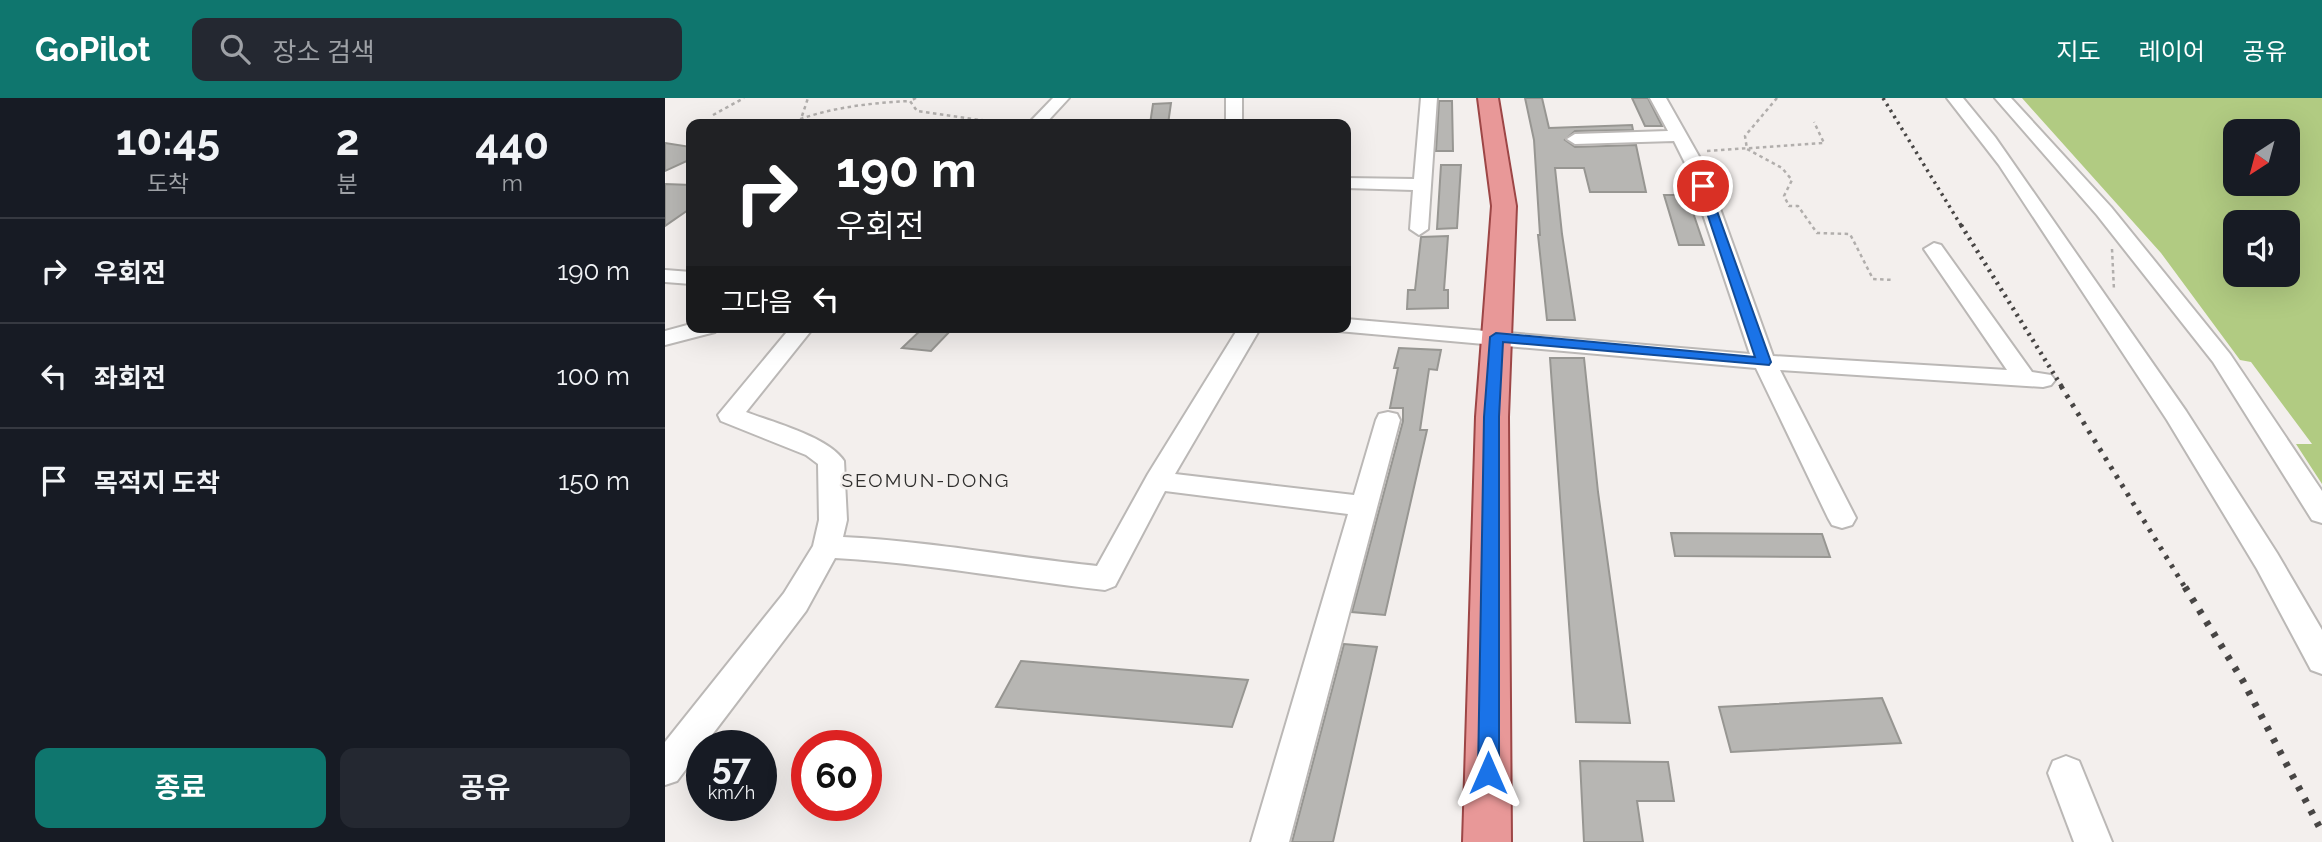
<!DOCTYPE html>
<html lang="ko">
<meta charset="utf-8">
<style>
body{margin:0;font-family:Raleway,"Noto Sans KR",sans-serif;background:#242831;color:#f1f3f6;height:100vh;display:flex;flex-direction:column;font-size:26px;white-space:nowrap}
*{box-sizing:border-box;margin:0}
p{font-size:23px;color:#9ea1a6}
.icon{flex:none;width:38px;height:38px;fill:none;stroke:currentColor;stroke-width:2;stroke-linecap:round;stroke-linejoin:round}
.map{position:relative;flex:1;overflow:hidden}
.sheet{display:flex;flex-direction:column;background:#171b24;width:665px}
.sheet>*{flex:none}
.banner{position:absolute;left:21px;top:21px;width:665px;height:214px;border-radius:14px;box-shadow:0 7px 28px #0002;background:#202124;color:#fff;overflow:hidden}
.needle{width:46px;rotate:216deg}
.tools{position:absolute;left:1558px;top:21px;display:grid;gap:14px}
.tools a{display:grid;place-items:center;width:77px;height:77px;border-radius:14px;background:#171b24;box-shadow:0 7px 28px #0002;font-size:35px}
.speed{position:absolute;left:21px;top:632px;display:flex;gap:14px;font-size:35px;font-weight:700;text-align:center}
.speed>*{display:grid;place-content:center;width:91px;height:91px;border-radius:50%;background:#171b24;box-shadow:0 7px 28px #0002;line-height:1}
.speed small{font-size:18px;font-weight:400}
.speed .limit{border:10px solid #d22;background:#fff;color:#111}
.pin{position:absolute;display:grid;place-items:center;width:60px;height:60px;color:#fff;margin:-30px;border:4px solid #fff;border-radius:50%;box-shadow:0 2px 7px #0007}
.me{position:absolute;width:77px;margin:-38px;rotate:0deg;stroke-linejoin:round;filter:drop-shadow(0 0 5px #0008)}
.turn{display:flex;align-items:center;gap:24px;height:147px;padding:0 35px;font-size:32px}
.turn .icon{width:91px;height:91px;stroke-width:2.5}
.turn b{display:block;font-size:49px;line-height:60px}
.then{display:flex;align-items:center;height:66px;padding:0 35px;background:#0003;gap:14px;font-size:26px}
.eta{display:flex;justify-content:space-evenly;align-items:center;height:119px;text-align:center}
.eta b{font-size:42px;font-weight:700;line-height:49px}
.button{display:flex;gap:14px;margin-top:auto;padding:14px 35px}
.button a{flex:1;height:80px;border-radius:14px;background:#0f766e;color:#fff;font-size:28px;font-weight:700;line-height:80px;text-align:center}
.button a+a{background:#242831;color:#f1f3f6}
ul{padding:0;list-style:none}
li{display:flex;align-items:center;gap:21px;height:105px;padding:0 35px;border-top:2px solid #363941}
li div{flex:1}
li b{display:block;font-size:26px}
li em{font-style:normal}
header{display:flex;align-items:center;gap:42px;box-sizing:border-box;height:98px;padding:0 35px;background:#0f766e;color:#fff}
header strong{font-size:33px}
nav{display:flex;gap:38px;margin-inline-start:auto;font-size:24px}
.search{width:490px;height:63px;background:#242831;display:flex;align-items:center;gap:18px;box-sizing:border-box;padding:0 24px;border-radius:14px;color:#9ea1a6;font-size:26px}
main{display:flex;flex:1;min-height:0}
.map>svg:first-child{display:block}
</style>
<header>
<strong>GoPilot</strong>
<div class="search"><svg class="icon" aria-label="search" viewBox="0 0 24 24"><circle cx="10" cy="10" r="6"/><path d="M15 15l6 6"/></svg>장소 검색</div>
<nav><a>지도</a><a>레이어</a><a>공유</a></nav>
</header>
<main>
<section class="sheet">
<div class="eta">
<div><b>10:45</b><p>도착</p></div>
<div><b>2</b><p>분</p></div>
<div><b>440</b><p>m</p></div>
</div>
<ul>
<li><svg class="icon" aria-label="right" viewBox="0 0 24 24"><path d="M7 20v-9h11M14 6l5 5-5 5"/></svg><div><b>우회전</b></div><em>190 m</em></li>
<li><svg class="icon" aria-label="left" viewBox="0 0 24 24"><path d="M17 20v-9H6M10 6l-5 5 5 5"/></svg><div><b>좌회전</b></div><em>100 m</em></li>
<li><svg class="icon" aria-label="arrive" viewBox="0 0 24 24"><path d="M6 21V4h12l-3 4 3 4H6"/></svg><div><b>목적지 도착</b></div><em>150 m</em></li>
</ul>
<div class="button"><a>종료</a><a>공유</a></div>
</section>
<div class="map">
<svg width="1657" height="744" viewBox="0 0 1657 744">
<rect width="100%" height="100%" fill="#f3efed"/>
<path fill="#b1cb82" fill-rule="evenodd" d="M 1357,0 L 1657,0 L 1657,386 L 1631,346 L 1647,346 L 1586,264 L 1575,262 L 1496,155 ZM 1570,33 L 1622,33 L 1622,86 L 1570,86 ZM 1570,124 L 1622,124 L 1622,177 L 1570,177 Z"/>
<g fill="#b7b6b3" stroke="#979692" stroke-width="2">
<polygon points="860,0 877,0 884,30 967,27 968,32 910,33 900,42 910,49 971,47 981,94 925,94 919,70 890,70 897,136 910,222 882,222 873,137 875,137 869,42"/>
<polygon points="967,0 983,0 997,28 980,28"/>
<polygon points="774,3 787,3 788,53 771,53"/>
<polygon points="506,5 503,26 485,26 488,6"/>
<polygon points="0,45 26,49 26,61 0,73"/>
<polygon points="776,67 796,67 792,130 772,131"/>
<polygon points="0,86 26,87 26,110 0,128"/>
<polygon points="999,97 1022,97 1039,147 1014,147"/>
<polygon points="783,138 779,192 783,192 783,210 742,211 743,192 750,192 756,139"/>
<polygon points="259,229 289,229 266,253 237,250"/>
<polygon points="734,250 776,252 772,272 764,271 755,332 762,332 720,517 687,514 738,323 738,310 725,310 733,270 729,270"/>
<polygon points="885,260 919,260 933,394 965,625 911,624"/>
<polygon points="1006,435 1157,436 1165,459 1010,458"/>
<polygon points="679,546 712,549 668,744 627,744"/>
<polygon points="356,563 583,582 567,629 331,609"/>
<polygon points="1217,600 1236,645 1066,654 1054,609"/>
<polygon points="915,663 1003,664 1009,703 972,703 978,744 919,744"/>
</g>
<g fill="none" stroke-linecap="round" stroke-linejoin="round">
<g stroke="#bbb8b6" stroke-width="4">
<g id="minor">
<polygon points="388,0 404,0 380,26 363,26"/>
<rect x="561" y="0" width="16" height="26"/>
<polygon points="756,0 772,0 763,131 754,137 745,131 748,92 681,90 681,80 749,81"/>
<polygon points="985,0 1001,0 1040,69 1108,258 1342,272 1259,151 1269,145 1276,147 1367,274 1386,277 1390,282 1386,287 1378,289 1115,272 1191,420 1187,427 1177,430 1167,427 1163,420 1091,270 673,233 671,229 681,229 681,221 1085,256 1022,69 1009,43 910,46 902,41 910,36 1003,33"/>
<polygon points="1282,0 1298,0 1330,39 1521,313 1612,455 1657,532 1657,576 1646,572 1592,471 1502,322 1334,67"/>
<polygon points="1330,0 1346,0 1446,109 1565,256 1657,393 1657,425 1647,422 1548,264 1432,117"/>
<polygon points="0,172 26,174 26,186 0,184"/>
<polygon points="26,226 26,229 53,229 50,234 0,247 0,233"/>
<path d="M 126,229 L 149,229 L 81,314 C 107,324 164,339 179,363 L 182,422 L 178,439 C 263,443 347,459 432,468 L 483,376 L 574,229 L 596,229 L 510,376 L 689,397 L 711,322 L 714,316 L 723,314 L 732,316 L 735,322 L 624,744 L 586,744 L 683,416 L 500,393 L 450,488 L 440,492 C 350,482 261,465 170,460 L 141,513 L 12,683 L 0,687 L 0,644 L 119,495 L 148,448 L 154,422 L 153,366 L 141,357 L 56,323 L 53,317 Z"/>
<polygon points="1401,658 1414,663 1447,744 1409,744 1383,675 1388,663"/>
</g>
</g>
<g stroke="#9d4646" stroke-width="4">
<polygon id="major" points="813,0 833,0 851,108 843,319 846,744 798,744 811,319 827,108"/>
</g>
<g stroke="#b1aeac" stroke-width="2.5" stroke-dasharray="3.5 3.5" stroke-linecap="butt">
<polyline points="251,0 245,3 252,13 344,26"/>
<polyline points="1112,0 1080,38 1082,51 1117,70 1127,82 1119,98 1124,108 1133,108 1152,135 1185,136 1208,181 1229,182"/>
<polyline points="48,17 79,0"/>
<polyline points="137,18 143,0"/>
<path d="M 122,26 C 161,10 203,5 245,3"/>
<polyline points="1042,53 1159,45 1149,24"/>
<polyline points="1447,151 1449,192"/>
</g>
<use href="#minor" fill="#fff" fill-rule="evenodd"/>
<use href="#major" fill="#e89898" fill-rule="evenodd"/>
<polyline stroke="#474544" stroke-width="3.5" stroke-dasharray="2.5 4.5" stroke-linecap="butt" points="1218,0 1297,129"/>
<polyline stroke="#474544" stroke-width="4.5" stroke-dasharray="2.5 5" stroke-linecap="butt" points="1296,127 1397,289"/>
<polyline stroke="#474544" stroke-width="5" stroke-dasharray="3.5 7" stroke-linecap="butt" points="1396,288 1521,491"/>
<polyline stroke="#474544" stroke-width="7" stroke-dasharray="4.5 9" stroke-linecap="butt" points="1520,489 1578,583 1657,734"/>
</g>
<polygon fill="#1a73e8" stroke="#114b97" stroke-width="2" points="1038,85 1043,88 1106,264 1104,267 838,244 834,319 834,675 831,682 823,685 816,682 813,675 819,319 825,239 831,235 1090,259 1033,88"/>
<g text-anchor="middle" stroke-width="5" stroke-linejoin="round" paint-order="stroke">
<g font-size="19" letter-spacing="2" fill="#2e2d2c" stroke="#f3efed">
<text x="261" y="389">SEOMUN-DONG</text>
</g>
</g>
</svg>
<div class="tools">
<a><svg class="needle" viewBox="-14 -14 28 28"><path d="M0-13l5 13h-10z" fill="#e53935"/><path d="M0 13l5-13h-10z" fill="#9ea1a6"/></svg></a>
<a><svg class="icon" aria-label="sound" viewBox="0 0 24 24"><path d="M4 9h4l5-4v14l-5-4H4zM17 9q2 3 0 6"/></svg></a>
</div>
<div class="speed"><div>57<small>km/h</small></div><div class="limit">60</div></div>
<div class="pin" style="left:1038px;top:88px;background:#d93025"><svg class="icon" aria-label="arrive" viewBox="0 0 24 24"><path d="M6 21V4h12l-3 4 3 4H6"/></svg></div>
<svg class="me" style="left:823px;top:675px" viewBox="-20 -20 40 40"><path d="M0-17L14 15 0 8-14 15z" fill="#1a73e8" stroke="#fff" stroke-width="4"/></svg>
<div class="banner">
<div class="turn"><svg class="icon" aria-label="right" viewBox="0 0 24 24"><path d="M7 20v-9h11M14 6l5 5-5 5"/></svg><div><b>190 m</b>우회전</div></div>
<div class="then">그다음<svg class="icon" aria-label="left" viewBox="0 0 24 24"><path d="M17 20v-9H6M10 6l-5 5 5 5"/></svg></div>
</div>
</div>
</main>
